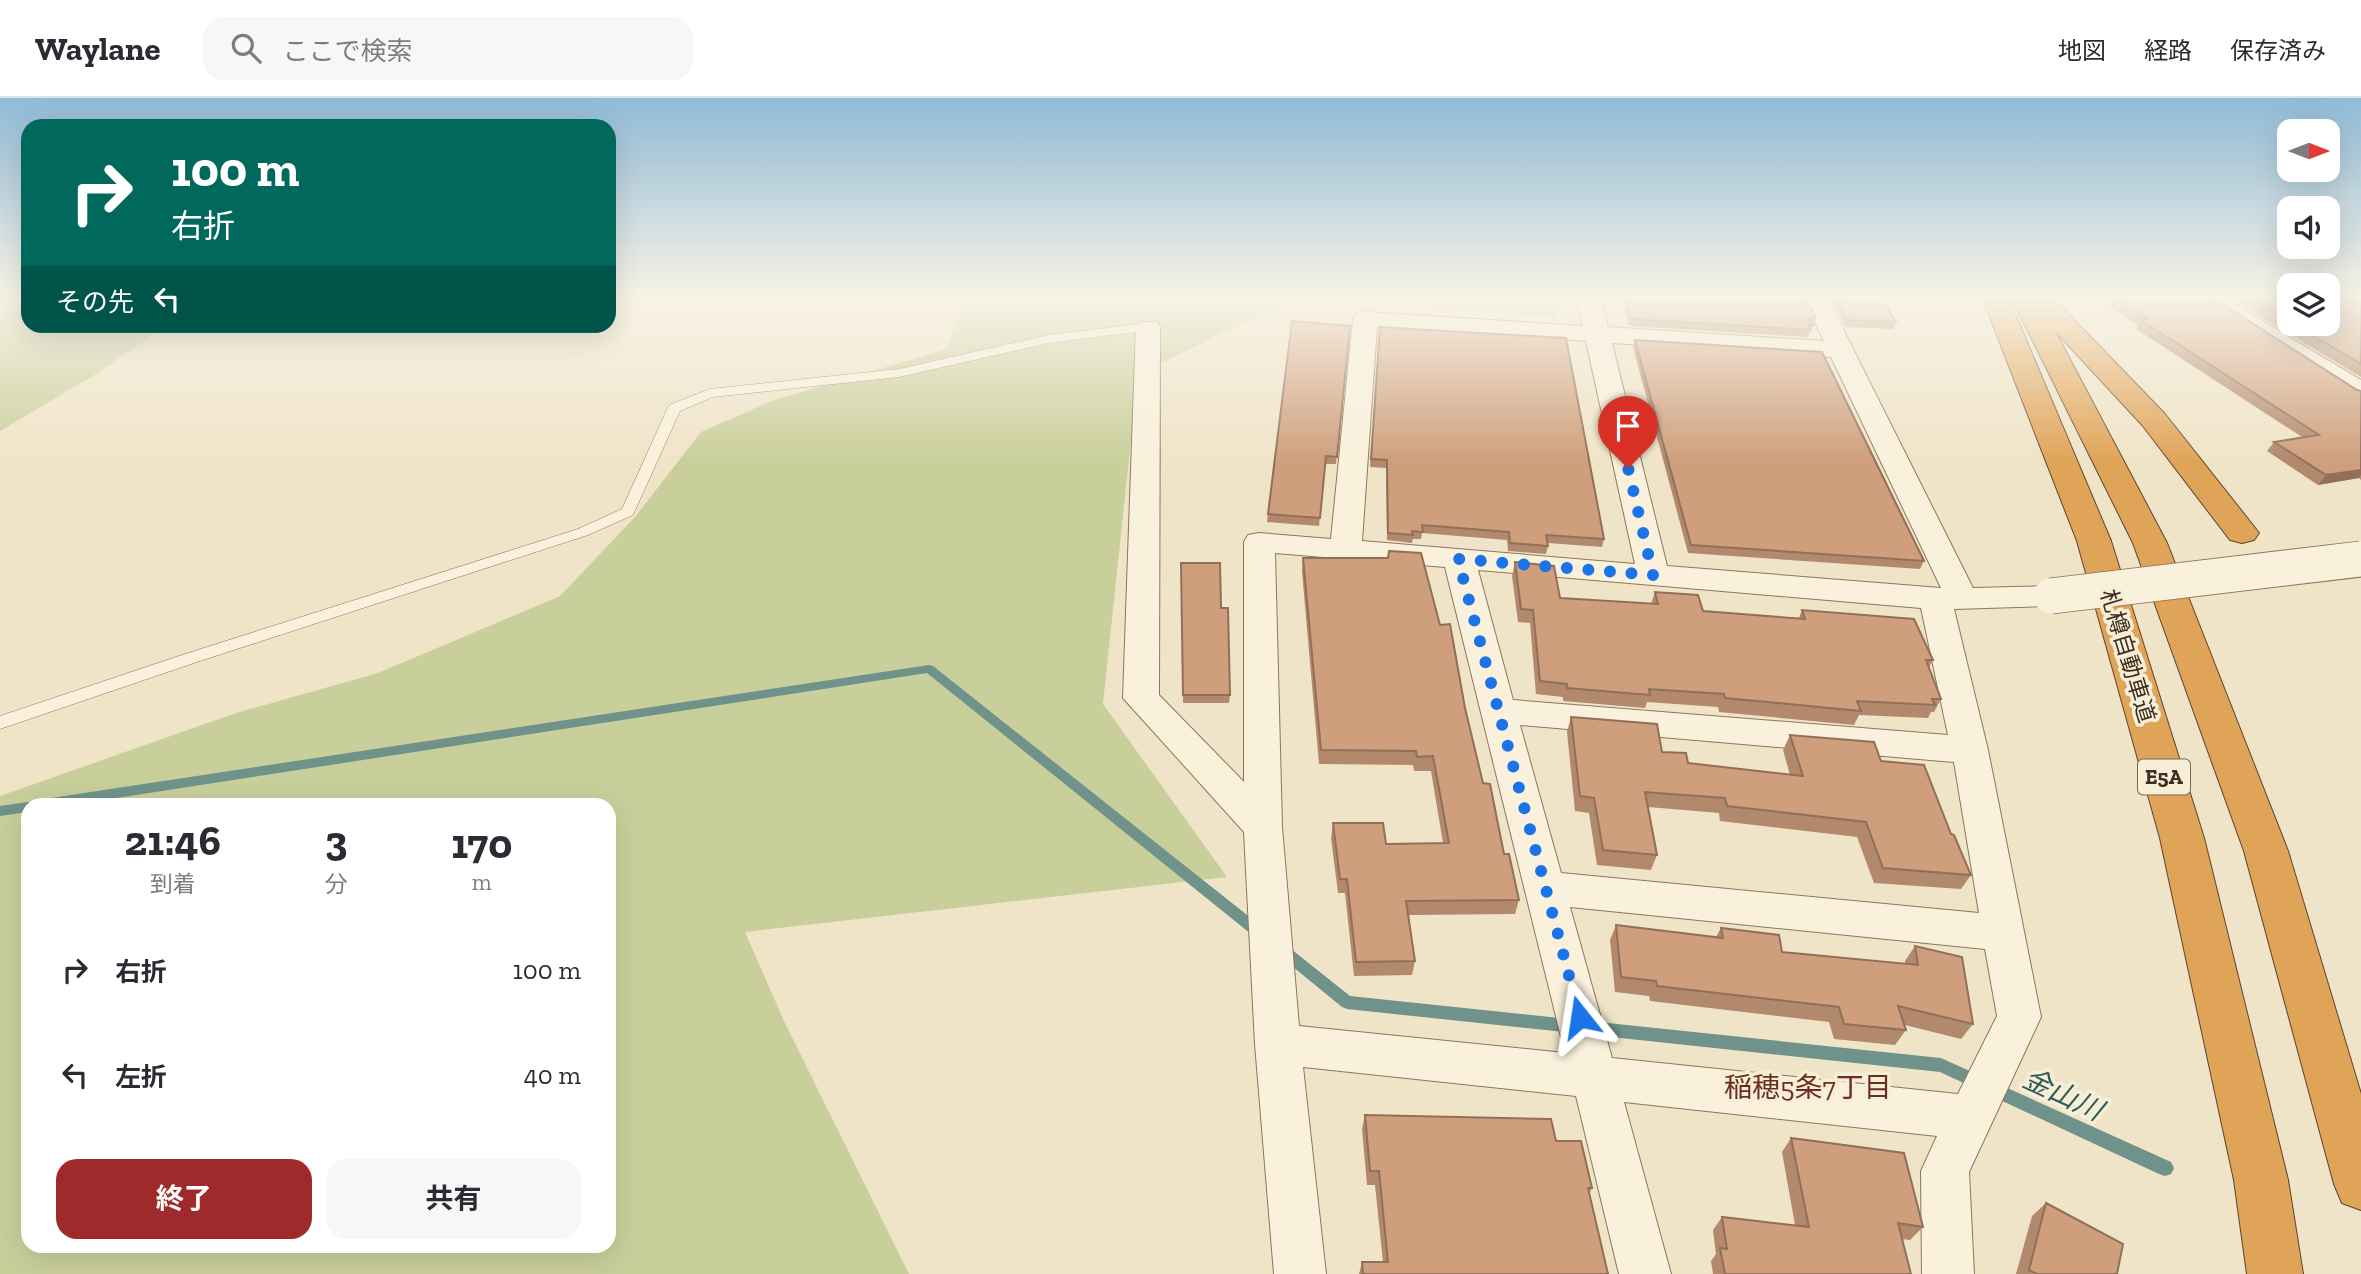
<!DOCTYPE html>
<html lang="ja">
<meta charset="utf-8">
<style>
body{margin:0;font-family:"Zilla Slab","Noto Sans JP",serif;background:#f7f7f7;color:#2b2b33;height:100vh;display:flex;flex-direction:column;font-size:26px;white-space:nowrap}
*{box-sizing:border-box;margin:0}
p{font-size:23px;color:#7c7c81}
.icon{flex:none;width:38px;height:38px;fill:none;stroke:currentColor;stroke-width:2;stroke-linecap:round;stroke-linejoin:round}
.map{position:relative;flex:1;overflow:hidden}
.side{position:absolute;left:21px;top:700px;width:595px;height:455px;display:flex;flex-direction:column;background:#fff;border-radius:21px;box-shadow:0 7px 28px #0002}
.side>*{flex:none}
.banner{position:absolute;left:21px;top:21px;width:595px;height:214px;border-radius:21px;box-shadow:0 7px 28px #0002;background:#00695c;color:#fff;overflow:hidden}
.needle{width:46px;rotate:90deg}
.fabs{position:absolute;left:2277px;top:21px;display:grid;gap:14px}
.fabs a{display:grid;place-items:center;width:63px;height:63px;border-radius:14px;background:#fff;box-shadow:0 7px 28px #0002;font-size:35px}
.pin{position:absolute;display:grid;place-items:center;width:60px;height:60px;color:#fff;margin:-72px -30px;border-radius:50% 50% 50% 0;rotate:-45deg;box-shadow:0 0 7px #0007}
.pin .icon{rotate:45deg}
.me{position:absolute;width:77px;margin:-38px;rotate:345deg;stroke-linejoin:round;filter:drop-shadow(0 0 5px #0008)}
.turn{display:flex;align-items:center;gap:24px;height:147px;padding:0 35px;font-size:32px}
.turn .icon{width:91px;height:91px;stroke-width:2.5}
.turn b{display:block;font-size:49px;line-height:60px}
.then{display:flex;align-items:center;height:66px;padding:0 35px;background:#0003;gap:14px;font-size:26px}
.eta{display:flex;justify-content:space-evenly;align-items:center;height:119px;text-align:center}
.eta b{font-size:42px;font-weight:700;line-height:49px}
.primary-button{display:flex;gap:14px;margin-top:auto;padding:14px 35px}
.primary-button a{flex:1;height:80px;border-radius:21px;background:#9e2a2b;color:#fff;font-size:28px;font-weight:700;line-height:80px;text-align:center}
.primary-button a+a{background:#f7f7f7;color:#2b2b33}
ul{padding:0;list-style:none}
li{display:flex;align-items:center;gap:21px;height:105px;padding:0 35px}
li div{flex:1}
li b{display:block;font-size:26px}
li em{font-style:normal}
header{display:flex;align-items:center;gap:42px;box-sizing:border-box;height:98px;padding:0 35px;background:#fff;border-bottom:2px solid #e1e1e2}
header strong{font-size:33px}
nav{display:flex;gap:38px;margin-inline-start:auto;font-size:24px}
.search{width:490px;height:63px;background:#f7f7f7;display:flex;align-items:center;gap:18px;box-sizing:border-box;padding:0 24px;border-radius:21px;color:#7c7c81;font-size:26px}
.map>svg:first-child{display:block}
</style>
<header>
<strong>Waylane</strong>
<div class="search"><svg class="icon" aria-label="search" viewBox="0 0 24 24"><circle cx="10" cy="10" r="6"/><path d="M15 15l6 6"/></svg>ここで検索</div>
<nav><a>地図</a><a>経路</a><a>保存済み</a></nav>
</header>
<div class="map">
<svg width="2361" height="1176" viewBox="0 0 2361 1176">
<rect width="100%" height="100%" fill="#f0e4c8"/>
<g fill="#c9cf9b" fill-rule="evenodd">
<polygon points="0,199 28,199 28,228 166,228 96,276 0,333"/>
<path d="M 965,199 L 1296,199 L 1138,276 L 1103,606 L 1227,779 L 745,834 L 785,925 L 909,1176 L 0,1176 L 0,698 L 236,615 L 378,575 L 560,498 L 635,419 L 701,334 L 774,302 L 947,251 ZM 28,707 L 609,707 L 609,1148 L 28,1148 Z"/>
<polygon points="1334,199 1553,199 1557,220"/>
</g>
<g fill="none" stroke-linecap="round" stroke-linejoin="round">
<g fill="#6f938a" fill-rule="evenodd">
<polygon points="929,567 933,568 1266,832 1268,836 1266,840 1261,842 1256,840 927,575 71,707 28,707 28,714 0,718 0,708 28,704 32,705 38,702"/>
<polygon points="1281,845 1286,847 1350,898 1941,960 2171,1064 2174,1070 2171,1076 2165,1078 2159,1076 1940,974 1347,911 1342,909 1276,855 1274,851 1276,847"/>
</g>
<g stroke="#8d765c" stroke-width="1">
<polygon id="lane" points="1148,225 1154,229 1152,232 1049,245 899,279 713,299 680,313 633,417 588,437 197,564 0,631 0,618 185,556 578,431 622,411 669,307 710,291 899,271 1049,237"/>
</g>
<g stroke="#8d765c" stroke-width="2">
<g id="street">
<path d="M 1577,199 L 1601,199 L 1608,229 L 1824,243 L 1803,199 L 1827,199 L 1973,490 L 2051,488 L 2062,491 L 2067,498 L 2062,505 L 2051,508 L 1954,511 L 1988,652 L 2041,919 L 1969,1074 L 1974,1176 L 1922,1176 L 1921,1073 L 1937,1038 L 1624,1004 L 1671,1176 L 1619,1176 L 1576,998 L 1303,969 L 1326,1176 L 1274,1176 L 1255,946 L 1244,734 L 1123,600 L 1136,229 L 1139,224 L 1157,224 L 1160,229 L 1159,597 L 1244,684 L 1244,444 L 1248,437 L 1259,435 L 1331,441 L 1353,221 L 1356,216 L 1365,214 L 1583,228 ZM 1377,229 L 1586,243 L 1635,466 L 1362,443 ZM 1612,245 L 1831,259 L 1941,490 L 1667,468 ZM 1275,455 L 1445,469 L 1565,955 L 1299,928 L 1282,729 ZM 1478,472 L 1921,510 L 1948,637 L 1513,602 ZM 1520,627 L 1954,664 L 1979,815 L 1561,775 ZM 1570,809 L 1985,851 L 1997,918 L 1958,996 L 1612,960 Z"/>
<polygon points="2194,199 2223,199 2361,282 2361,301 2352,299"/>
</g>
</g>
<g stroke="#5b4430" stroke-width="2">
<g id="highway">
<polygon points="1982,199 2008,199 2111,443 2204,740 2288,1082 2303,1176 2247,1176 2234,1082 2160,740 2077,443"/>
<polygon points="2011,199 2052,199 2165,316 2259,435 2254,442 2242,445 2230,442 2143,328 2055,233 2167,445 2288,753 2361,996 2361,1112 2342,1105 2334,1086 2244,753 2133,445"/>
</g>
</g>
<use href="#lane" fill="#faf1dc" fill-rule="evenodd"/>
<use href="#street" fill="#faf1dc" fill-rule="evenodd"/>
<use href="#highway" fill="#e0a458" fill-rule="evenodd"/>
<g stroke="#8d765c" stroke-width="37" stroke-linecap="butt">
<polyline id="street-bridge" points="2051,498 2361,461"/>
</g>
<use href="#street-bridge" stroke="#faf1dc" stroke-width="35"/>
</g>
<g fill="#b2896c">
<polygon points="1622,199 1806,199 1816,220 1814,228 1812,228 1808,239 1629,228"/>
<polygon points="1830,199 1881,199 1896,224 1893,231 1845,229"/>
<polygon points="2113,199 2361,293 2361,382 2359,380 2318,387 2267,353 2274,344 2302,339 2136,231 2138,227 2108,208"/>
<polygon points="2228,199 2289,199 2289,226 2328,226 2361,199 2361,279"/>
<polygon points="1350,228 1336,366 1325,366 1319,428 1267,424 1268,416"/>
<polygon points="1380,229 1604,441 1602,449 1548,445 1548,448 1546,456 1508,453 1507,442 1422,435 1421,441 1413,441 1412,445 1387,442 1386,370 1370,369"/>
<polygon points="1635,242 1924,463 1920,471 1688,455 1633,249"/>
<polygon points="1389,453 1440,527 1465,610 1483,685 1504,756 1519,802 1515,816 1408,817 1415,863 1412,877 1354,878 1345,795 1338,795 1331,740 1333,725 1386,746 1443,745 1431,673 1414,673 1413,667 1319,666 1302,474 1303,460 1387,460"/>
<polygon points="1515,464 1560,500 1651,506 1655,494 1703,513 1799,520 1802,512 1933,562 1929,569 1941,601 1934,614 1931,614 1928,620 1859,617 1854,627 1719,614 1718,609 1647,604 1645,610 1563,603 1563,599 1536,596 1530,525 1518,524 1512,478"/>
<polygon points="1181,465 1221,510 1230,597 1229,605 1183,605"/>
<polygon points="1571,619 1662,654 1688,665 1790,677 1783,652 1790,637 1881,663 1951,736 1971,777 1961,791 1874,785 1857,739 1720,723 1719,715 1648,709 1657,757 1651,772 1597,767 1589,715 1575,713 1567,634"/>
<polygon points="1616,827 1716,839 1721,830 1782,854 1905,866 1905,863 1915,848 1973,926 1961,941 1905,927 1906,932 1895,947 1834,941 1829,924 1650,903 1649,898 1615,894 1610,842"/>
<polygon points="1365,1017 1556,1043 1592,1090 1589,1096 1608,1176 1359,1176 1362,1164 1383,1164 1375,1087 1367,1087 1362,1031"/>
<polygon points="1791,1040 1923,1129 1910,1142 1902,1141 1911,1176 1713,1176 1711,1163 1716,1156 1713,1132 1722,1119 1795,1127 1782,1054"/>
<polygon points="2046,1105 2117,1176 2016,1176 2032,1118"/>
</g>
<polygon fill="#916f58" points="2361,372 2361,377 2359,380 2318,387 2326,377"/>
<g fill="#cf9f7d" stroke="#916f58" stroke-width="2">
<polygon points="1625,199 1806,199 1816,220 1808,220 1812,228 1809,228 1811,232 1631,221"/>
<polygon points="1836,199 1881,199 1896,224 1848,222"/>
<polygon points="2113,199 2211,199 2357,292 2361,293 2361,372 2326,377 2274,344 2319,337 2141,222 2148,221"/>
<polygon points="2248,199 2289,199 2289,223"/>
<polygon points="2328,199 2361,199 2361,266 2293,226 2328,226"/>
<polygon points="1292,223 1350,228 1337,359 1326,358 1320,420 1268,416"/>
<polygon points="1380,229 1566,240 1604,441 1546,437 1548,448 1510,445 1509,434 1422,427 1423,434 1412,433 1413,437 1388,435 1387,362 1371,361"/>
<polygon points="1635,242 1822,254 1924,463 1691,447"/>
<polygon points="1389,453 1421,455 1440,527 1450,526 1465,610 1483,685 1490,686 1504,756 1509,756 1519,802 1406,803 1415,863 1356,864 1347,781 1340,781 1333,725 1383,725 1386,746 1449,745 1433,658 1417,659 1416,653 1321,652 1303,460 1388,460"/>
<polygon points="1515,464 1554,468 1560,500 1658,506 1655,494 1698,497 1703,513 1805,521 1802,512 1914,521 1933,562 1926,562 1941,601 1932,601 1935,607 1857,603 1861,613 1725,600 1724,596 1649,591 1650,597 1567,590 1567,586 1540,583 1533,512 1521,511"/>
<polygon points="1181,465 1220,465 1221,510 1228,510 1230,597 1183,597"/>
<polygon points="1571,619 1657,626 1662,654 1686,655 1688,665 1803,678 1790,637 1874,644 1881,663 1924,667 1951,736 1954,737 1971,777 1883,770 1866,724 1727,708 1725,700 1645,694 1657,757 1603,752 1594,700 1580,698"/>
<polygon points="1616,827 1723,840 1721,830 1779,837 1782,854 1918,867 1915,848 1962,859 1973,926 1898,908 1906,932 1844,926 1839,909 1657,888 1656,883 1621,879"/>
<polygon points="1365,1017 1551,1021 1556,1043 1581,1043 1592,1090 1588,1090 1608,1176 1363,1176 1362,1164 1388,1164 1379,1073 1370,1073"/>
<polygon points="1791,1040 1904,1055 1923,1129 1898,1125 1911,1176 1725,1176 1720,1150 1727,1151 1722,1119 1809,1129"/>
<polygon points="2046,1105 2123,1146 2117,1176 2037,1176 2029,1172"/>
</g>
<linearGradient id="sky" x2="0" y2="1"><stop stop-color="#8fbad6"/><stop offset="0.55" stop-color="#f8f3e6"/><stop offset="1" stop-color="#f8f3e6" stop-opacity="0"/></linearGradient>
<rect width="2361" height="363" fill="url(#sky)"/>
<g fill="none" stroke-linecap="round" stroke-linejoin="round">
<polyline stroke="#1a73e8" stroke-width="12" stroke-dasharray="0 21.6" points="1580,919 1458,461 1653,477 1628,370"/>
</g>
<g text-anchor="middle" stroke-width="7" stroke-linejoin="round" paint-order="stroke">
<rect fill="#f7eed8" stroke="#756857" stroke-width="2" x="2138" y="661.5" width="52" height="35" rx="5"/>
<g font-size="21" font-weight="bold" fill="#3d2e20">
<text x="2164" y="686">E5A</text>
</g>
<g font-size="23" fill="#3d2e20" stroke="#f7eed8">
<text transform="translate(2128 558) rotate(73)" y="8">札樽自動車道</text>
</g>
<g font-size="28" fill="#6b2e1e" stroke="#f7eed8">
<text x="1808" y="999">稲穂5条7丁目</text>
</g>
<g font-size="28" font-style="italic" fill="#2f5d5a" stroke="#f7eed8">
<text transform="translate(2063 996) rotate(25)" y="10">金山川</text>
</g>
</g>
</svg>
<div class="fabs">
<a><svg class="needle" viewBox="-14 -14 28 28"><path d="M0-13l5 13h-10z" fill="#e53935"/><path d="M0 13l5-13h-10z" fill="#7c7c81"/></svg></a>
<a><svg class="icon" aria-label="sound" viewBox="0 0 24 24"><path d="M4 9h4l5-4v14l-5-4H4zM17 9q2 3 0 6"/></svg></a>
<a><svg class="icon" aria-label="layers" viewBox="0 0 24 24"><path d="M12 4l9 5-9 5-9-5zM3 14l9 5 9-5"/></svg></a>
</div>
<div class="pin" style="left:1628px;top:370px;background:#d93025"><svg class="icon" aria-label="arrive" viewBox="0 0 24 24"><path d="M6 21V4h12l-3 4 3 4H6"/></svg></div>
<svg class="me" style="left:1580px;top:919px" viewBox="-20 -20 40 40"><path d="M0-17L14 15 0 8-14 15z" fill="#1a73e8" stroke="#fff" stroke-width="4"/></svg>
<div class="banner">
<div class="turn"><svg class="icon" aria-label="right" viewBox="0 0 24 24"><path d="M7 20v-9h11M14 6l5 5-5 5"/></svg><div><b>100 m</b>右折</div></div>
<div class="then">その先<svg class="icon" aria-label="left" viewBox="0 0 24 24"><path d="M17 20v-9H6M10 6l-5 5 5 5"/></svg></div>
</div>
<section class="side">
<div class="eta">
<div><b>21:46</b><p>到着</p></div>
<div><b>3</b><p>分</p></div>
<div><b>170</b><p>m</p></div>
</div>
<ul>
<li><svg class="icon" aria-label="right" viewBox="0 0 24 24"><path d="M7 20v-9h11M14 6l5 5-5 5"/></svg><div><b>右折</b></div><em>100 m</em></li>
<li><svg class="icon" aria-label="left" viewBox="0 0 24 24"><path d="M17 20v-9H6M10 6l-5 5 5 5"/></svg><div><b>左折</b></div><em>40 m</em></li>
</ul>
<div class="primary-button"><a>終了</a><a>共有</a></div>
</section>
</div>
